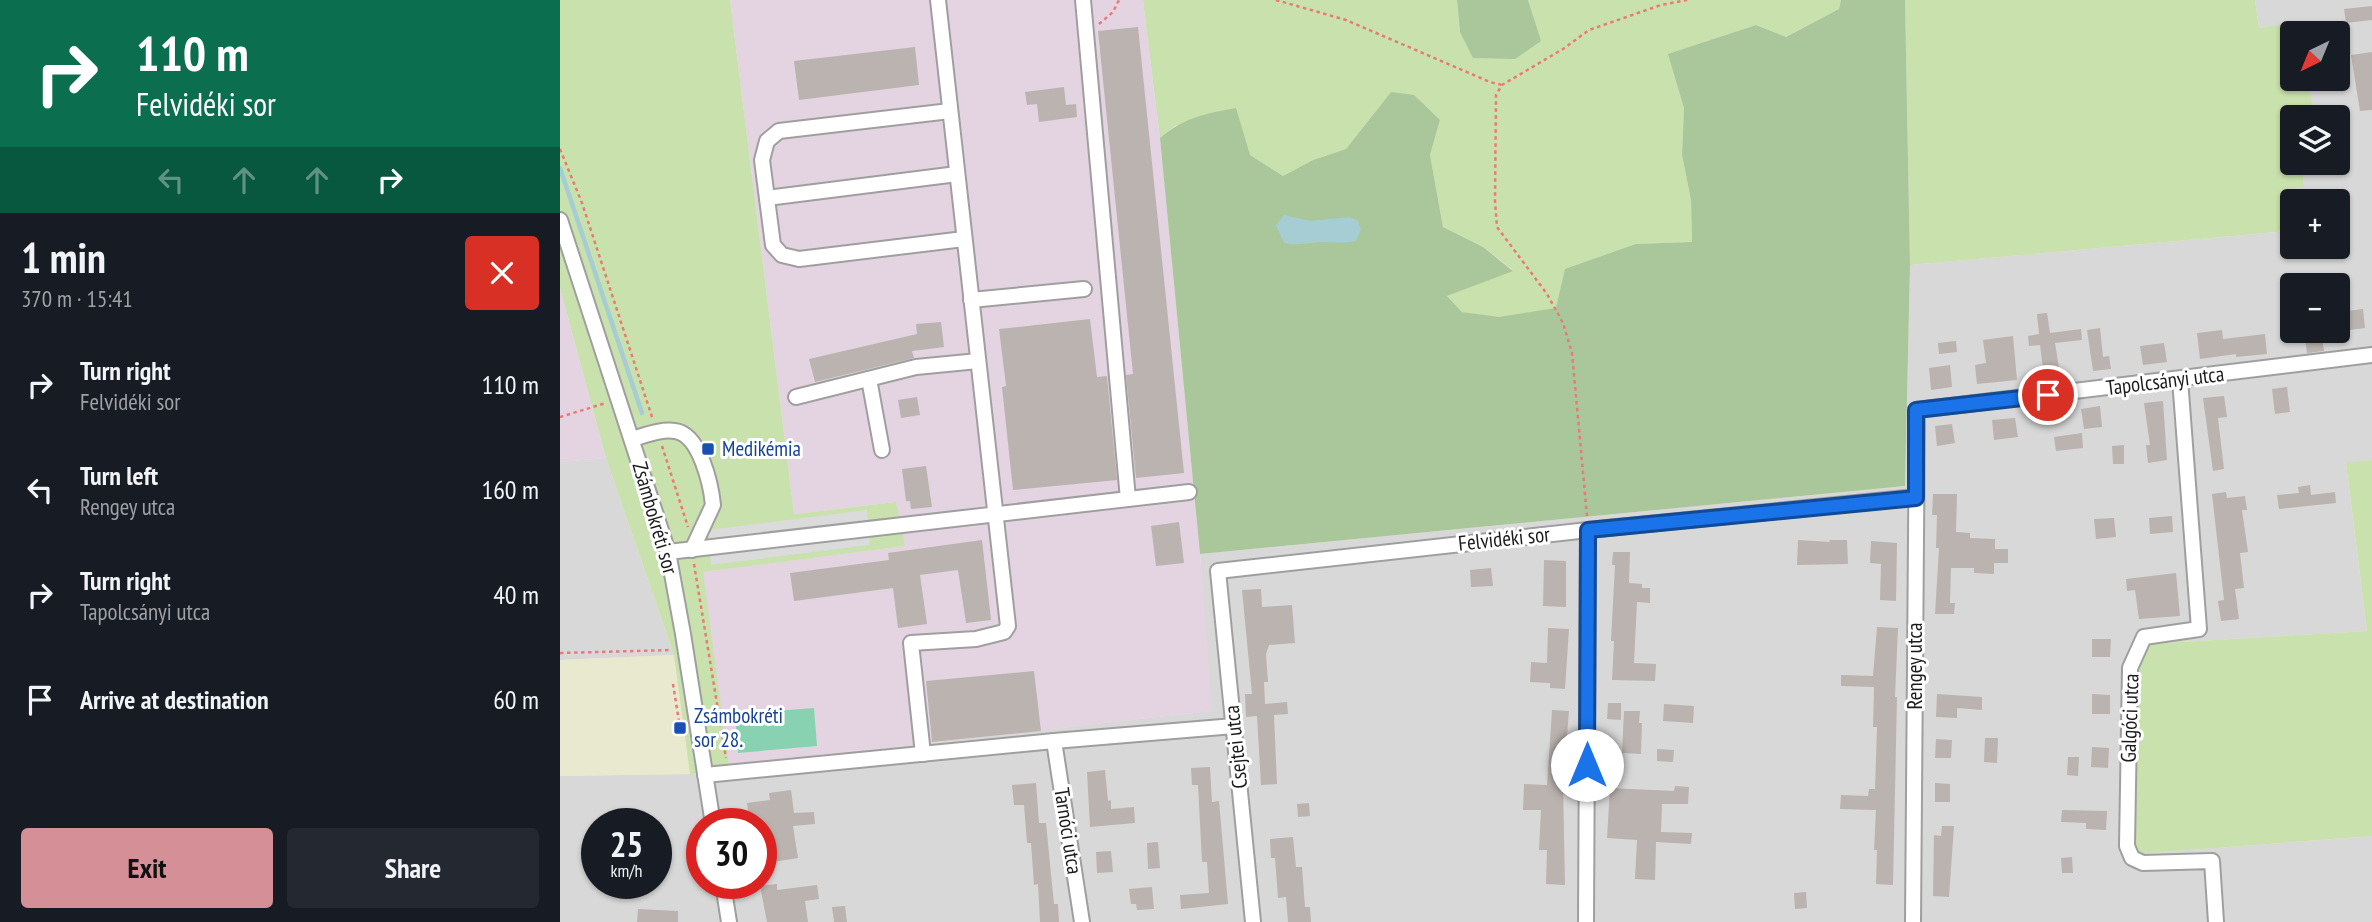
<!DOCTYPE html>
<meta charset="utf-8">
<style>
body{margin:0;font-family:"PT Sans Narrow",sans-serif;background:#242831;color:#f1f3f6;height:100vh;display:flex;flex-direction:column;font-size:26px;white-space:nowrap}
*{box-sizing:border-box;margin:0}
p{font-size:23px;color:#9ea1a6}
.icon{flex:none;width:38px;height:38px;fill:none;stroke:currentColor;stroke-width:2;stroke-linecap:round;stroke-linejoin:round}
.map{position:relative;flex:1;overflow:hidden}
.side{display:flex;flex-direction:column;background:#171b24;width:560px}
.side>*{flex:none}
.guide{background:#0b6e4f;color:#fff;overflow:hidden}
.needle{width:46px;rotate:223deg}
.tools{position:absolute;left:1720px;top:21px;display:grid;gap:14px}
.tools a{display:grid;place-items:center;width:70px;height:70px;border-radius:7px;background:#171b24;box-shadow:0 2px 5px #0004;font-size:35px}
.speed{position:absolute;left:21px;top:808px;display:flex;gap:14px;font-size:35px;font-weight:700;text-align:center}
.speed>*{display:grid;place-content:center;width:91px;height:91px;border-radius:50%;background:#171b24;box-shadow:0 2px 5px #0004;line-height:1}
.speed small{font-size:18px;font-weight:400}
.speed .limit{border:10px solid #d22;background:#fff;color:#111}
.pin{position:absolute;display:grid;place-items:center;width:60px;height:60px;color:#fff;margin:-30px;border:4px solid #fff;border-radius:50%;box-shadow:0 2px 7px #0007}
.me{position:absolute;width:77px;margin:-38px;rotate:0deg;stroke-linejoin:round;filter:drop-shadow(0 0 5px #0008)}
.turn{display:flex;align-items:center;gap:24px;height:147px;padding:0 21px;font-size:32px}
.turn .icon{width:91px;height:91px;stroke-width:2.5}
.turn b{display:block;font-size:49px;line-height:60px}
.lanes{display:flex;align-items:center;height:66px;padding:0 21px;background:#0003;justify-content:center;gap:35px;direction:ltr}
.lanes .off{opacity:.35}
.round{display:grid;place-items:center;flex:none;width:74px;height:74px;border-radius:7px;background:#242831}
.summary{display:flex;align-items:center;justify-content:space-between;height:119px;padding:0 21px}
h1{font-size:42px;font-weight:700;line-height:52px}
.primary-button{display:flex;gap:14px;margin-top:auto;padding:14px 21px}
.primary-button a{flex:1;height:80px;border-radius:7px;background:#d49096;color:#111;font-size:28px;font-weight:700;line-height:80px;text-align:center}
.primary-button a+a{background:#242831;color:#f1f3f6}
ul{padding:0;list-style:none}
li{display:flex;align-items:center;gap:21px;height:105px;padding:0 21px}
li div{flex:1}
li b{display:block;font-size:26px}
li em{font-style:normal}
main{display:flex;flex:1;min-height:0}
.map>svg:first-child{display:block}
</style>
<main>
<section class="side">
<div class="guide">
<div class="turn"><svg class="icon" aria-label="right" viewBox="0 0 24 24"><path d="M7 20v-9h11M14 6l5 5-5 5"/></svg><div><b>110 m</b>Felvidéki sor</div></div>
<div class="lanes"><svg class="icon off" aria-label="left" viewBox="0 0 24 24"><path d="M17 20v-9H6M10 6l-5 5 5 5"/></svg><svg class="icon off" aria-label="ahead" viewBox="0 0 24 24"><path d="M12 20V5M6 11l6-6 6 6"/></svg><svg class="icon off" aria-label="ahead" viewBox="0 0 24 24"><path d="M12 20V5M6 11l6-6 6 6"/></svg><svg class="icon" aria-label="right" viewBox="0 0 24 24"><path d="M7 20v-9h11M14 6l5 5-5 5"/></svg></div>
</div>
<div class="summary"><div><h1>1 min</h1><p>370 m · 15:41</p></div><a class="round" style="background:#d93025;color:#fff"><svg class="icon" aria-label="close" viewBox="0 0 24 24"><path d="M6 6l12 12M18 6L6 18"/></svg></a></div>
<ul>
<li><svg class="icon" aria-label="right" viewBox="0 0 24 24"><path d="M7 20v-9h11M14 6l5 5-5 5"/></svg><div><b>Turn right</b><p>Felvidéki sor</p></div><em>110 m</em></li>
<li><svg class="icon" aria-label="left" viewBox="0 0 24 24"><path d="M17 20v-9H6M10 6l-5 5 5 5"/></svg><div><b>Turn left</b><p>Rengey utca</p></div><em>160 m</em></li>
<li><svg class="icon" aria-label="right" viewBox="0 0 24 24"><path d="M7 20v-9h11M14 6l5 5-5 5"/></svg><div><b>Turn right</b><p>Tapolcsányi utca</p></div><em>40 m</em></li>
<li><svg class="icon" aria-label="arrive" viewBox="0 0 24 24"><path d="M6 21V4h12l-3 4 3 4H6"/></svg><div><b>Arrive at destination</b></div><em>60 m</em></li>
</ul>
<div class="primary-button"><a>Exit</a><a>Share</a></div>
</section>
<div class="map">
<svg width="1812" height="922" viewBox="0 0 1812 922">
<rect width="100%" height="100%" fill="#ebe8e2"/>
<g fill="#d9d8d8" fill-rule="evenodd">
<path d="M 1695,0 L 1812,0 L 1812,460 L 1786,464 L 1807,631 L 1587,644 L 1575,854 L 1812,836 L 1812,922 L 0,922 L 0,776 L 130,774 L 162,770 L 169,765 L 651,711 L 640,554 L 1345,486 L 1350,265 L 1728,231 L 1723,188 L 1744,187 L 1742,163 L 1778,163 L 1778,117 L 1753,117 L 1748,79 L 1778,79 L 1778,33 L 1742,33 L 1740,22 L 1699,28 ZM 1732,201 L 1778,201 L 1778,247 L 1732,247 ZM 1732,285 L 1778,285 L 1778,331 L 1732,331 ZM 37,824 L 96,824 L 96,884 L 37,884 ZM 142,824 L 201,824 L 201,884 L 142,884 Z"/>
<polygon points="46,458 114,655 0,660 0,462"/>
</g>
<g fill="#e4d4e2">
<polygon points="170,0 583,0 600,138 640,554 652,711 169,765 142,572 344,546 336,502 234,514"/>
<polygon points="0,288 46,458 0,462"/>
</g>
<polygon fill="#e8e9cf" points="114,655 130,774 0,776 0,660"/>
<g fill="#c9e1ac">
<polygon points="0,0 170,0 234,514 336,502 345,546 143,572 169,765 162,770 130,774 114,655 46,458 0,288"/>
<polygon points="583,0 897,0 900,32 980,41 968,0 1281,0 1279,9 1226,37 1196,25 1109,54 1124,108 1122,155 1131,200 1132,242 1076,244 996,308 940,318 902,312 887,296 953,270 923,247 883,227 870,155 880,120 831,92 786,149 753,160 723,176 690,155 616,125 600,138"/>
<polygon points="1345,0 1695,0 1699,28 1740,21 1742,33 1732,33 1732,79 1748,79 1754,117 1732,117 1732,163 1742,163 1744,187 1723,189 1729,231 1350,265"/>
<polygon points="1812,460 1812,836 1575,854 1573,671 1587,644 1807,631 1786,463"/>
</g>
<g fill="#aac69b">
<polygon points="897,0 968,0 981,41 955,59 913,58 900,32"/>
<path d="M 1281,0 L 1345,0 L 1350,265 L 1345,486 L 640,554 L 600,138 C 623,118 647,113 676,108 L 690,155 L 723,176 L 753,160 L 786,149 L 831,92 L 854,95 L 880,120 L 870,155 L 883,227 L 923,247 L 953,271 L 887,296 L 902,312 L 939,317 L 996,308 L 1005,269 L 1076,244 L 1132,242 L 1131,200 L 1122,155 L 1124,108 L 1108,54 L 1196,25 L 1226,37 L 1279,9 Z"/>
</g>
<polygon fill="#88d2b1" points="254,708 257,746 178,753 175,714"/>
<g fill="#dbdbdb">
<polygon points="307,510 308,521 150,541 148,530"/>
<polygon points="309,534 310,545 151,565 150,554"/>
</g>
<path fill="#a7cdd4" d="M 724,215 L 750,221 L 790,217 L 798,221 L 801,229 L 796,241 C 784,244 773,242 760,242 C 747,243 736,246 724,243 L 716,225 Z"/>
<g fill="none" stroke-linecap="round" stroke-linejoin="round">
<polyline stroke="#a7cdd4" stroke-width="4.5" points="0,168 82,413"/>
</g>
<g fill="#bbb3af">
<polygon points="1812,6 1812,20 1786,23 1784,9"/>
<polygon points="578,27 624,473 576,478 566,375 573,374 538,31"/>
<polygon points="355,47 359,85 239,100 234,61"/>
<polygon points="1812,52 1812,110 1800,111 1791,55"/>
<polygon points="504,87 506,105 516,104 517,117 479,122 477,104 467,105 465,92"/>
<polygon points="1803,309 1805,328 1781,331 1779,312"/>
<polygon points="1487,313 1490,333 1521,329 1522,340 1495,343 1500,374 1484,376 1480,345 1469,346 1468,336 1479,334 1477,314"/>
<polygon points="530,319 537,377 547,376 557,480 453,490 442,387 446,386 439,329"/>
<polygon points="381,322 384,347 352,351 354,358 255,382 249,359 357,334 356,324"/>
<polygon points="1540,328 1543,357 1549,356 1551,369 1533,371 1527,330"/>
<polygon points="1662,330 1663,339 1705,334 1707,354 1676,357 1676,354 1640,359 1637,333"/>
<polygon points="1744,331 1761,331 1764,351 1747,353"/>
<polygon points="1453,336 1457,380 1417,384 1415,365 1426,363 1423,340"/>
<polygon points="1396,341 1397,352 1379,354 1378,343"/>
<polygon points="1604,343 1607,362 1583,365 1580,346"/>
<polygon points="1390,365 1392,387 1371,390 1369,368"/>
<polygon points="1727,387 1730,412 1715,414 1712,389"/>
<polygon points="1664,396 1667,417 1658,418 1664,469 1653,471 1643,398"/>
<polygon points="357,397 360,415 341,418 338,400"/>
<polygon points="1603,401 1607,460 1588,463 1586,445 1590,445 1584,403"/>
<polygon points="1540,406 1542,427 1524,429 1521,409"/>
<polygon points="1455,418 1458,437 1434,440 1432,420"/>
<polygon points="1392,424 1395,443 1377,446 1375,426"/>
<polygon points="1522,433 1523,448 1496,451 1494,437"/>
<polygon points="1564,445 1564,464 1553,464 1552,446"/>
<polygon points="366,466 372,507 351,509 350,501 346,501 342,469"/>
<polygon points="1750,485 1751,495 1775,492 1776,503 1719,509 1717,495 1739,493 1738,487"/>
<polygon points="1666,492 1667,498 1685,496 1687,510 1682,510 1688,552 1680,553 1684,588 1675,589 1679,619 1661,621 1658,601 1664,600 1652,494"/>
<polygon points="1373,494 1397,494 1396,532 1410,533 1410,538 1435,539 1435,549 1448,549 1448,563 1434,563 1434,574 1414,573 1414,568 1391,568 1390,603 1395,603 1394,614 1375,614 1379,548 1376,548 1377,515 1372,515"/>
<polygon points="1612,516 1613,532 1590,534 1589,518"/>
<polygon points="1554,518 1556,537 1536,539 1534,519"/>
<polygon points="619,522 624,563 596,566 591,526"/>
<polygon points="422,540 431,620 406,623 398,570 360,575 367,624 338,628 333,588 234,601 230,573 329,560 328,553"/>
<polygon points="1238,540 1270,542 1269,540 1287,540 1288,564 1237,565"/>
<polygon points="1311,541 1337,543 1336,601 1320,600 1321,564 1310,563"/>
<polygon points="1053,552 1070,552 1069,583 1082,584 1082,588 1090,588 1090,603 1077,602 1074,663 1096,664 1095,681 1052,680 1054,641 1051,641 1055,565 1052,565"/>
<polygon points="984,560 1006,561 1006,607 983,606"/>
<polygon points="931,568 933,586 911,587 910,570"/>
<polygon points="1616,573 1620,616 1579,619 1575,590 1567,591 1566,579"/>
<polygon points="701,589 702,607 732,605 735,643 709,645 706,654 708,682 704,682 705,704 727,702 728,714 714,715 717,784 701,785 697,716 686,717 685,694 692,694 682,590"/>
<polygon points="1317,627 1338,628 1335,697 1337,697 1333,885 1316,884 1317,850 1314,850 1316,810 1280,809 1281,795 1308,796 1309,789 1315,789 1317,727 1313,727 1314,687 1281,686 1281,675 1313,676"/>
<polygon points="988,628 1009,629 1005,689 990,688 990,683 970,682 971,662 987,663"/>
<polygon points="1532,639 1551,639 1550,657 1532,657"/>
<polygon points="474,671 481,731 372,742 366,681"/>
<polygon points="1377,694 1422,697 1422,710 1397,708 1397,718 1376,717"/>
<polygon points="1532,694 1550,695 1550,714 1532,714"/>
<polygon points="1048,703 1061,703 1061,720 1047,719"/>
<polygon points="1104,704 1134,706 1133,723 1103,721"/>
<polygon points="992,710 1009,711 1003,785 1005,885 986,884 987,850 979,850 981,810 963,810 964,784 987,785"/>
<polygon points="1064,711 1080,711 1079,723 1082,723 1081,754 1062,753"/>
<polygon points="1425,738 1438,738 1437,763 1424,762"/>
<polygon points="1376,739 1392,740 1391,758 1375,758"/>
<polygon points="1532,747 1549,748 1548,768 1531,767"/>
<polygon points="1097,749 1114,750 1113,762 1097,761"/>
<polygon points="1508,757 1519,757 1518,776 1507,775"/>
<polygon points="650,767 652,802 659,801 668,904 621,909 620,895 649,893 647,862 642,862 638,785 632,785 631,768"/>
<polygon points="545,770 548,801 551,800 551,809 574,807 575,823 530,827 527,772"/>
<polygon points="476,783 479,823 486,823 494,904 498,904 499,922 480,922 478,884 474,885 471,843 467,843 464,805 454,805 452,785"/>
<polygon points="1375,783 1390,784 1390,802 1375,802"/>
<polygon points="1115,786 1129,787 1128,804 1102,804 1101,832 1132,833 1131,844 1096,842 1095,880 1075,879 1077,840 1047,838 1050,788 1114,791"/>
<polygon points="231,790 234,813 254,812 255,824 233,826 238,858 201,864 201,824 190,824 187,803 210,800 209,793"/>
<polygon points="749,803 750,816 738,817 737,804"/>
<polygon points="1502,810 1547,811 1546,830 1526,829 1526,823 1501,822"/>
<polygon points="1382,826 1394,826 1389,897 1373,896 1374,835 1381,836"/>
<polygon points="733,837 736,867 742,867 745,907 750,907 751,922 728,922 726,897 718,898 715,858 711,858 710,839"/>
<polygon points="598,842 600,868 588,869 587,843"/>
<polygon points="551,851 553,872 537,873 536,852"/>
<polygon points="1512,857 1513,873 1502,873 1501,858"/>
<polygon points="217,884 217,890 257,885 259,899 245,901 248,922 207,922 200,886"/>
<polygon points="592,887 594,909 577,910 576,904 571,904 569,889"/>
<polygon points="1246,892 1247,908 1235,909 1234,893"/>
<polygon points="285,906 287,922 274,922 272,907"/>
<polygon points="78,909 118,911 118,922 77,922"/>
</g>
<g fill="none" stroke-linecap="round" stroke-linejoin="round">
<g stroke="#9f9f9f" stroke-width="18">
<g id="minor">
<polyline points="523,0 568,499"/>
<polyline points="390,111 219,131 207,141 202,160 213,245 222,255 239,259 404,239"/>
<polyline points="207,198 397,174"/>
<polyline points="0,220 108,552 123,634 153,824"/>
<polyline points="411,300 524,289"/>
<polyline points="309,379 322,450"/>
<polyline points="1620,379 1639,629 1584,637 1570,668 1567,846 1572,858 1583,863 1652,861 1656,922"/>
<polyline points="236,397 356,367 418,361"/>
<path d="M 72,439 C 86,435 101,429 115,431 C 140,434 151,485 153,505 L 132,550"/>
<polyline points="108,552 629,492"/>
<polyline points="494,741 522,922"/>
<polyline points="363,754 351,643 416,639 444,632 448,626 378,0"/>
<polyline points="145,775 494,741 674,726"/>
<polyline points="163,884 169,922"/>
<polyline points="693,922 658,571 1028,530 1356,497"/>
<polyline points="1026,922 1028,530"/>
<polyline points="1353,922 1357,410 1812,355"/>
</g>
</g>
<g stroke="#e97a75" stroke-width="2.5" stroke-dasharray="3.5 3.5" stroke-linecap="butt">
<polyline points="716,0 786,20 930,82 942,85"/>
<polyline points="539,24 553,12 559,0"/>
<polyline points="0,149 22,203 93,420"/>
<polyline points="0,417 46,403"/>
<polyline points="102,446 128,527"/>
<polyline points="1027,516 1012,353 1003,323 987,294 937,227 935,201 936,95 942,85 1003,49 1029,30 1101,5 1127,0"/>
<polyline points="134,564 166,758"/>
<polyline points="0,653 112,650"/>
<polyline points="113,684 120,728"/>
</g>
<use href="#minor" stroke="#fff" stroke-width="14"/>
</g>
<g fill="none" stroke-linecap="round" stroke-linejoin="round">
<g stroke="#114b97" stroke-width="18">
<polyline id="route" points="1027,765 1028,530 1356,498 1356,410 1488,395"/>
</g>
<use href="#route" stroke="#1a73e8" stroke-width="12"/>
</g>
<g fill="#1a4fb4" stroke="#fff" stroke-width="2.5">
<rect x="141" y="442" width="14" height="14" rx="3.5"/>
<rect x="113" y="721" width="14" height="14" rx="3.5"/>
</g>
<g text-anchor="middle" stroke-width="6" stroke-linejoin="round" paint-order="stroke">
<g font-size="21" fill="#1b1b1b" stroke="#fff">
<text transform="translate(1605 381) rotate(-7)" y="7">Tapolcsányi utca</text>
<text transform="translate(95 518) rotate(74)" y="7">Zsámbokréti sor</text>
<text transform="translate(944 539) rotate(-6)" y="7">Felvidéki sor</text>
<text transform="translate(1355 666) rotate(-90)" y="7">Rengey utca</text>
<text transform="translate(1570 718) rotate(-88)" y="7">Galgóci utca</text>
<text transform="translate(676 747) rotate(-96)" y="7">Csejtei utca</text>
<text transform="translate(508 831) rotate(81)" y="7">Tarnóci utca</text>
</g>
<g font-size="21" fill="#164399" stroke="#fff" text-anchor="start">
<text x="162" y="456">Medikémia</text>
<text x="134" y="723">Zsámbokréti<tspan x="134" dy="24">sor 28.</tspan></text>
</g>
</g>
</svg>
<div class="tools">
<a><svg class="needle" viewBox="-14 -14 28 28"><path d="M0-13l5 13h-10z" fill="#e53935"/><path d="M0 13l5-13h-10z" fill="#9ea1a6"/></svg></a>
<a><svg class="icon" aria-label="layers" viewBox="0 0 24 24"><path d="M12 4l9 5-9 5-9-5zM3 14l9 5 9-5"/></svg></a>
<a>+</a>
<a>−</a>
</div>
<div class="speed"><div>25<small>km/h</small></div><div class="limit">30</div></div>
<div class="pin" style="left:1488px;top:395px;background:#d93025"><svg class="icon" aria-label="arrive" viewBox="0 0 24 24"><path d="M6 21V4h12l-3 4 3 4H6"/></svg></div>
<svg class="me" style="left:1027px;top:765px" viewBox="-20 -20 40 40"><circle r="19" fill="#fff"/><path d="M0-13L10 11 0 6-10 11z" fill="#1a73e8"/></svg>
</div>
</main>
